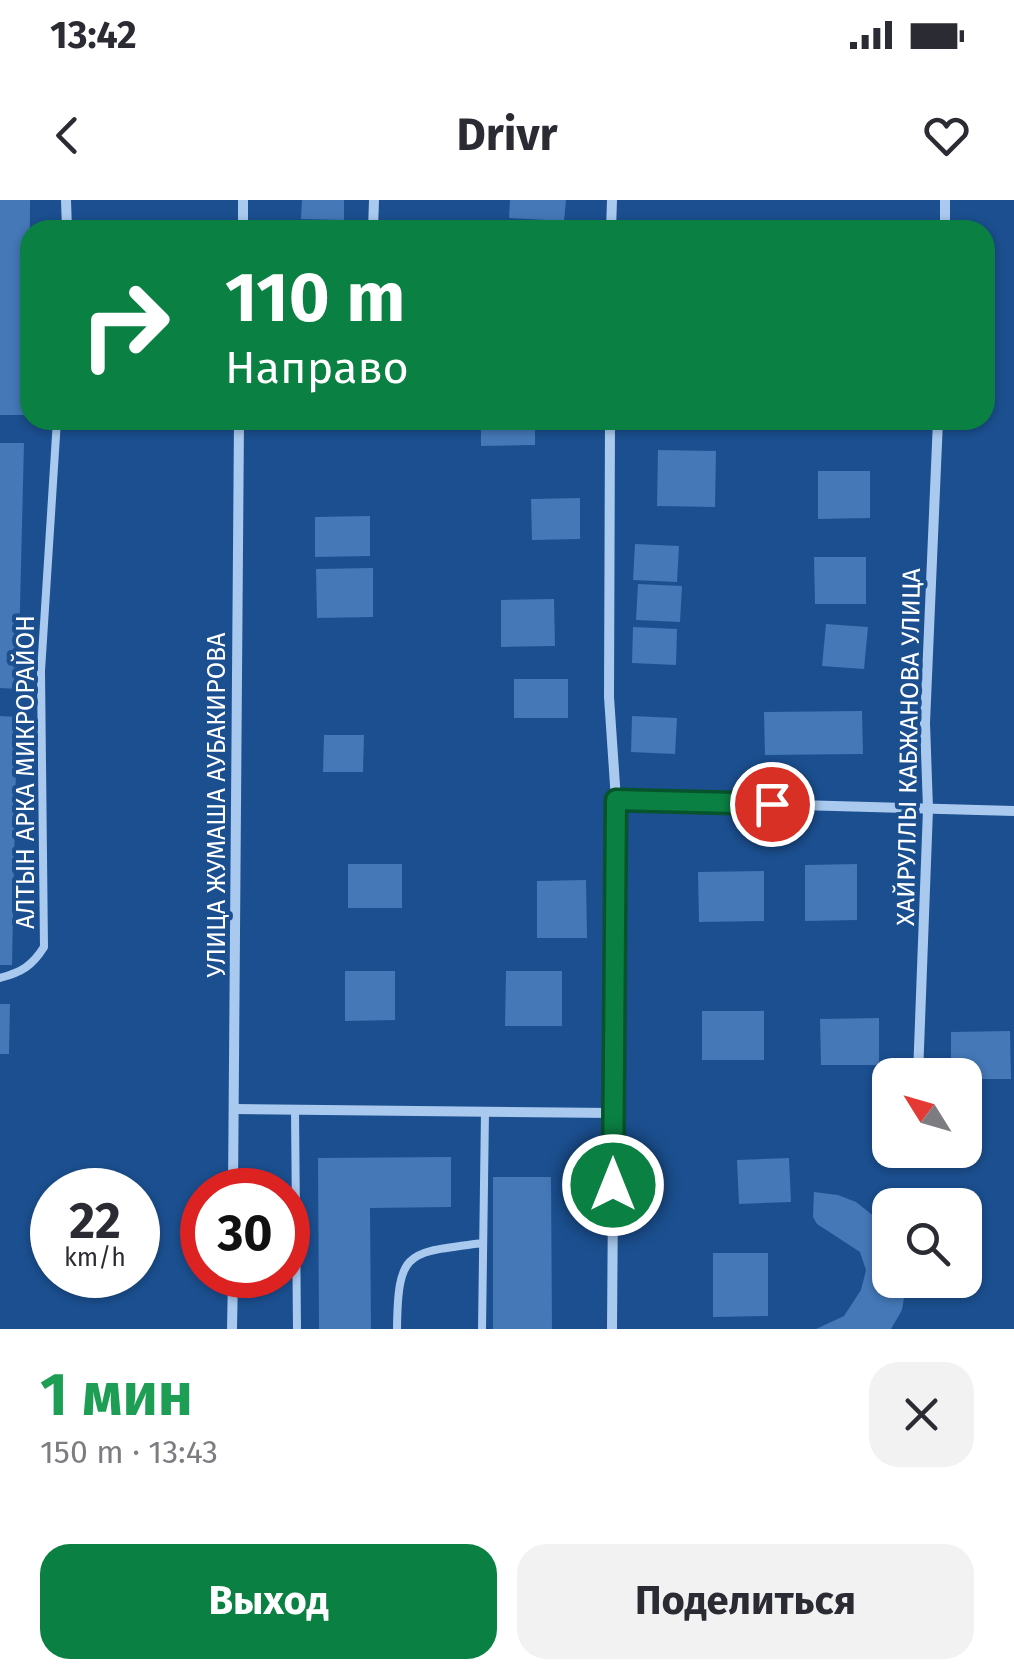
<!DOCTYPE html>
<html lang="ru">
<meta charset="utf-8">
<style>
body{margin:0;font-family:"Fira Sans",sans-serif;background:#f2f2f3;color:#2b2b33;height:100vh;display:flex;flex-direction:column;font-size:38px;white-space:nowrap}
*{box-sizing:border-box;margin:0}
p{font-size:32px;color:#7c7c81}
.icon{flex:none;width:55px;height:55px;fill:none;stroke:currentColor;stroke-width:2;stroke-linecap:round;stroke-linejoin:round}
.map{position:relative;height:1129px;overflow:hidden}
.side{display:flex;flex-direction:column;background:#fff;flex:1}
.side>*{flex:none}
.top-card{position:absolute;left:20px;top:20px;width:975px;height:210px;border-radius:30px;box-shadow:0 2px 8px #0004;background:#0b8043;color:#fff;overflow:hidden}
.needle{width:65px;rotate:307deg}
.tools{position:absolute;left:872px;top:858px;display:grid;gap:20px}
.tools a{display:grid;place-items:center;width:110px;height:110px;border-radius:20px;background:#fff;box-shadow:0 2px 8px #0004;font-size:50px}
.speed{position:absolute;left:30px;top:968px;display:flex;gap:20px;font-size:50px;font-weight:700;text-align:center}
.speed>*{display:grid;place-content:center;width:130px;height:130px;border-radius:50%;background:#fff;box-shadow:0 2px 8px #0004;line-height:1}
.speed small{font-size:25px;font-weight:400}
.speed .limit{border:15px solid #d22;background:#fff;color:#111}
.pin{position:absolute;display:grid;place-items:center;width:85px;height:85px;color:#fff;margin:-42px;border:5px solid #fff;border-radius:50%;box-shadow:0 2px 10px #0007}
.me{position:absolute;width:110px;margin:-55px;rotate:0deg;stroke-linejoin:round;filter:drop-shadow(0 0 8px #0008)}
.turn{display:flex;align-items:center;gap:35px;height:210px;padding:0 40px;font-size:45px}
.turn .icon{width:130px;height:130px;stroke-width:2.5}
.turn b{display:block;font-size:70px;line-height:85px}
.round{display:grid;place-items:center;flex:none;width:105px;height:105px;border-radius:30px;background:#f2f2f3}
.head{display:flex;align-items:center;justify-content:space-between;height:170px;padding:0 40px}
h1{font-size:60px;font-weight:700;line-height:75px;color:#1e9e55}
.primary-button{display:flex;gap:20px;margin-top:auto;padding:20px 40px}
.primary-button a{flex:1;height:115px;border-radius:30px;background:#0b8043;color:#fff;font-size:40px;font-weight:700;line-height:115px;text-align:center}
.primary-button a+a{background:#f2f2f3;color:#2b2b33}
.status{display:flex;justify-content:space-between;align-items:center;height:70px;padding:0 50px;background:#fff;direction:ltr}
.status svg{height:28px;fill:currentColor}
header{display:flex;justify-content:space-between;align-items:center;height:130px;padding:0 40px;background:#fff;font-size:45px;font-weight:700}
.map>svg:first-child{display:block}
</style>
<div class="status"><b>13:42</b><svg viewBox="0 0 49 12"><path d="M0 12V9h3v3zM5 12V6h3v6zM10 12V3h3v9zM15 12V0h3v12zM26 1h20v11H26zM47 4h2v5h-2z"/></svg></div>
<header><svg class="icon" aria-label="back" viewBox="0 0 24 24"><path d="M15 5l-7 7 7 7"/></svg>Drivr<svg class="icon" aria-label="heart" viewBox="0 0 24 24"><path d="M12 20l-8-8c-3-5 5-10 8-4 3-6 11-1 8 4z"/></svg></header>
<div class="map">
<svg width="1014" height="1129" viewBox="0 0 1014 1129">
<rect width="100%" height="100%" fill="#1b4f8f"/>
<g fill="#4478b7">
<polygon points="0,0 30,0 29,215 0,215"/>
<polygon points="302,0 344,0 344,20 301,19"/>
<polygon points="510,0 566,0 564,21 509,18"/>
<polygon points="481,220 535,220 535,245 481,246"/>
<polygon points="639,220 687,220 687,226 639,224"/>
<polygon points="0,243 24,243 18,489 0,488"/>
<polygon points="658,250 716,251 715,307 657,306"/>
<polygon points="818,271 870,271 870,318 818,319"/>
<polygon points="580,298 580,339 532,340 531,299"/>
<polygon points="370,316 370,356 315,357 315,317"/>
<polygon points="635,344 679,346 677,382 633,380"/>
<polygon points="814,357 866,357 866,404 815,404"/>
<polygon points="373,368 373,417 317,418 316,369"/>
<polygon points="638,384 682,386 680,422 636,420"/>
<polygon points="554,399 555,446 501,447 501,400"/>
<polygon points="826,424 868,427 864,469 822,466"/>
<polygon points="633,427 677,429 676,465 632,463"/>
<rect x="514" y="479" width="54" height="39"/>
<polygon points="862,511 863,554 765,555 764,512"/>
<polygon points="0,516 17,517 12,765 0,765"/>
<polygon points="632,516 677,518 675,554 631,552"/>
<polygon points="324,535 364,535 363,572 323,572"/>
<rect x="348" y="664" width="54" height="44"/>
<polygon points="857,664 857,720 805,721 805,665"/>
<polygon points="764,671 764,721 699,722 698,672"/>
<polygon points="586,680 587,738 537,738 537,681"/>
<polygon points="345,771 395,771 395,820 345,821"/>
<polygon points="506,771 562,771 562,826 505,826"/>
<polygon points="0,804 10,804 9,854 0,854"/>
<rect x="702" y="811" width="62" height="49"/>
<polygon points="879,818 879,865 821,865 820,819"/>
<polygon points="1010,831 1011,879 965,879 965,875 951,875 951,832"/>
<polygon points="451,957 451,1007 370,1008 371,1129 319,1129 318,958"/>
<polygon points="789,958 791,1002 739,1004 737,960"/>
<polygon points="493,977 551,977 552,1129 493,1129"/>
<polygon points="814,992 838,995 856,1002 890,1029 890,1080 907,1080 902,1110 891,1129 816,1129 844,1116 861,1090 866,1070 860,1052 817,1024 813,1017"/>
<polygon points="713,1053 768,1053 768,1116 713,1117"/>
</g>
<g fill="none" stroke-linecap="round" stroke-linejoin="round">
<g stroke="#a9c9ee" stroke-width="8">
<path d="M 0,778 C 22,772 32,766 44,747 L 41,471 L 57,220"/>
<polyline points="295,910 297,1129"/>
<path d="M 397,1129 C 398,1048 408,1053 483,1043"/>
<polyline points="482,1129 485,912"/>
</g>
<g stroke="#a9c9ee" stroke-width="10">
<polyline points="66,0 67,30"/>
<polyline points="243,30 243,0"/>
<polyline points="373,30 374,0"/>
<polyline points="611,30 612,0"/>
<polyline points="945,30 945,0"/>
<polyline points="610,220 609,497 616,600 612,1129"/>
<polyline points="616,600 1014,611"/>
<polyline points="918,875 928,609 925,523 938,220"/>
<polyline points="234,909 613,913"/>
<polyline points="233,990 239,220"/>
<polyline points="232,1129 233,1075"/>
</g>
</g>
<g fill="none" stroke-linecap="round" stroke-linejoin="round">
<g stroke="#07532c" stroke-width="25">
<polyline id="route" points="613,985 616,600 772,604"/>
</g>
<use href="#route" stroke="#0b8043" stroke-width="18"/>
</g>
<g text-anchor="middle" stroke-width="8" stroke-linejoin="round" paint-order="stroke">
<g font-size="25" fill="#fff" stroke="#1b4f8f">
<text transform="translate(908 547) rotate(-89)" y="9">ХАЙРУЛЛЫ КАБЖАНОВА УЛИЦА</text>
<text transform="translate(25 572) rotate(-90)" y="9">АЛТЫН АРКА МИКРОРАЙОН</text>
<text transform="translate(216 605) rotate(-90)" y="9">УЛИЦА ЖУМАША АУБАКИРОВА</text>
</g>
</g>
</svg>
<div class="tools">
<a><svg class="needle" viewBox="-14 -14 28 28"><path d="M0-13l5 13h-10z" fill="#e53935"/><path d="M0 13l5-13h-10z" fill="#7c7c81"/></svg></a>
<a><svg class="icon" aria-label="search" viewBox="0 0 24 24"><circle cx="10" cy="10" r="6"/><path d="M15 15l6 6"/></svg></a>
</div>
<div class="speed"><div>22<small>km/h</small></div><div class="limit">30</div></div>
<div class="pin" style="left:772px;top:604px;background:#d93025"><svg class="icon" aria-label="arrive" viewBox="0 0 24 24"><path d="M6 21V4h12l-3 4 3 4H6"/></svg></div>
<svg class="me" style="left:613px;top:985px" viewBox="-20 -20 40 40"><circle r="17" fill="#0b8043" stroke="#fff" stroke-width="3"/><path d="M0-11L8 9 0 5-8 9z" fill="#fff"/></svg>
<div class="top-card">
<div class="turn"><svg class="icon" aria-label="right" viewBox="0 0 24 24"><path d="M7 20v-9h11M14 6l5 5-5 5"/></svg><div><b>110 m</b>Направо</div></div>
</div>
</div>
<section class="side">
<div class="head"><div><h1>1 мин</h1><p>150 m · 13:43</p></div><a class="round"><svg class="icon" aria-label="close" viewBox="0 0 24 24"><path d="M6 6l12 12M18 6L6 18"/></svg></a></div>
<div class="primary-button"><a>Выход</a><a>Поделиться</a></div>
</section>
